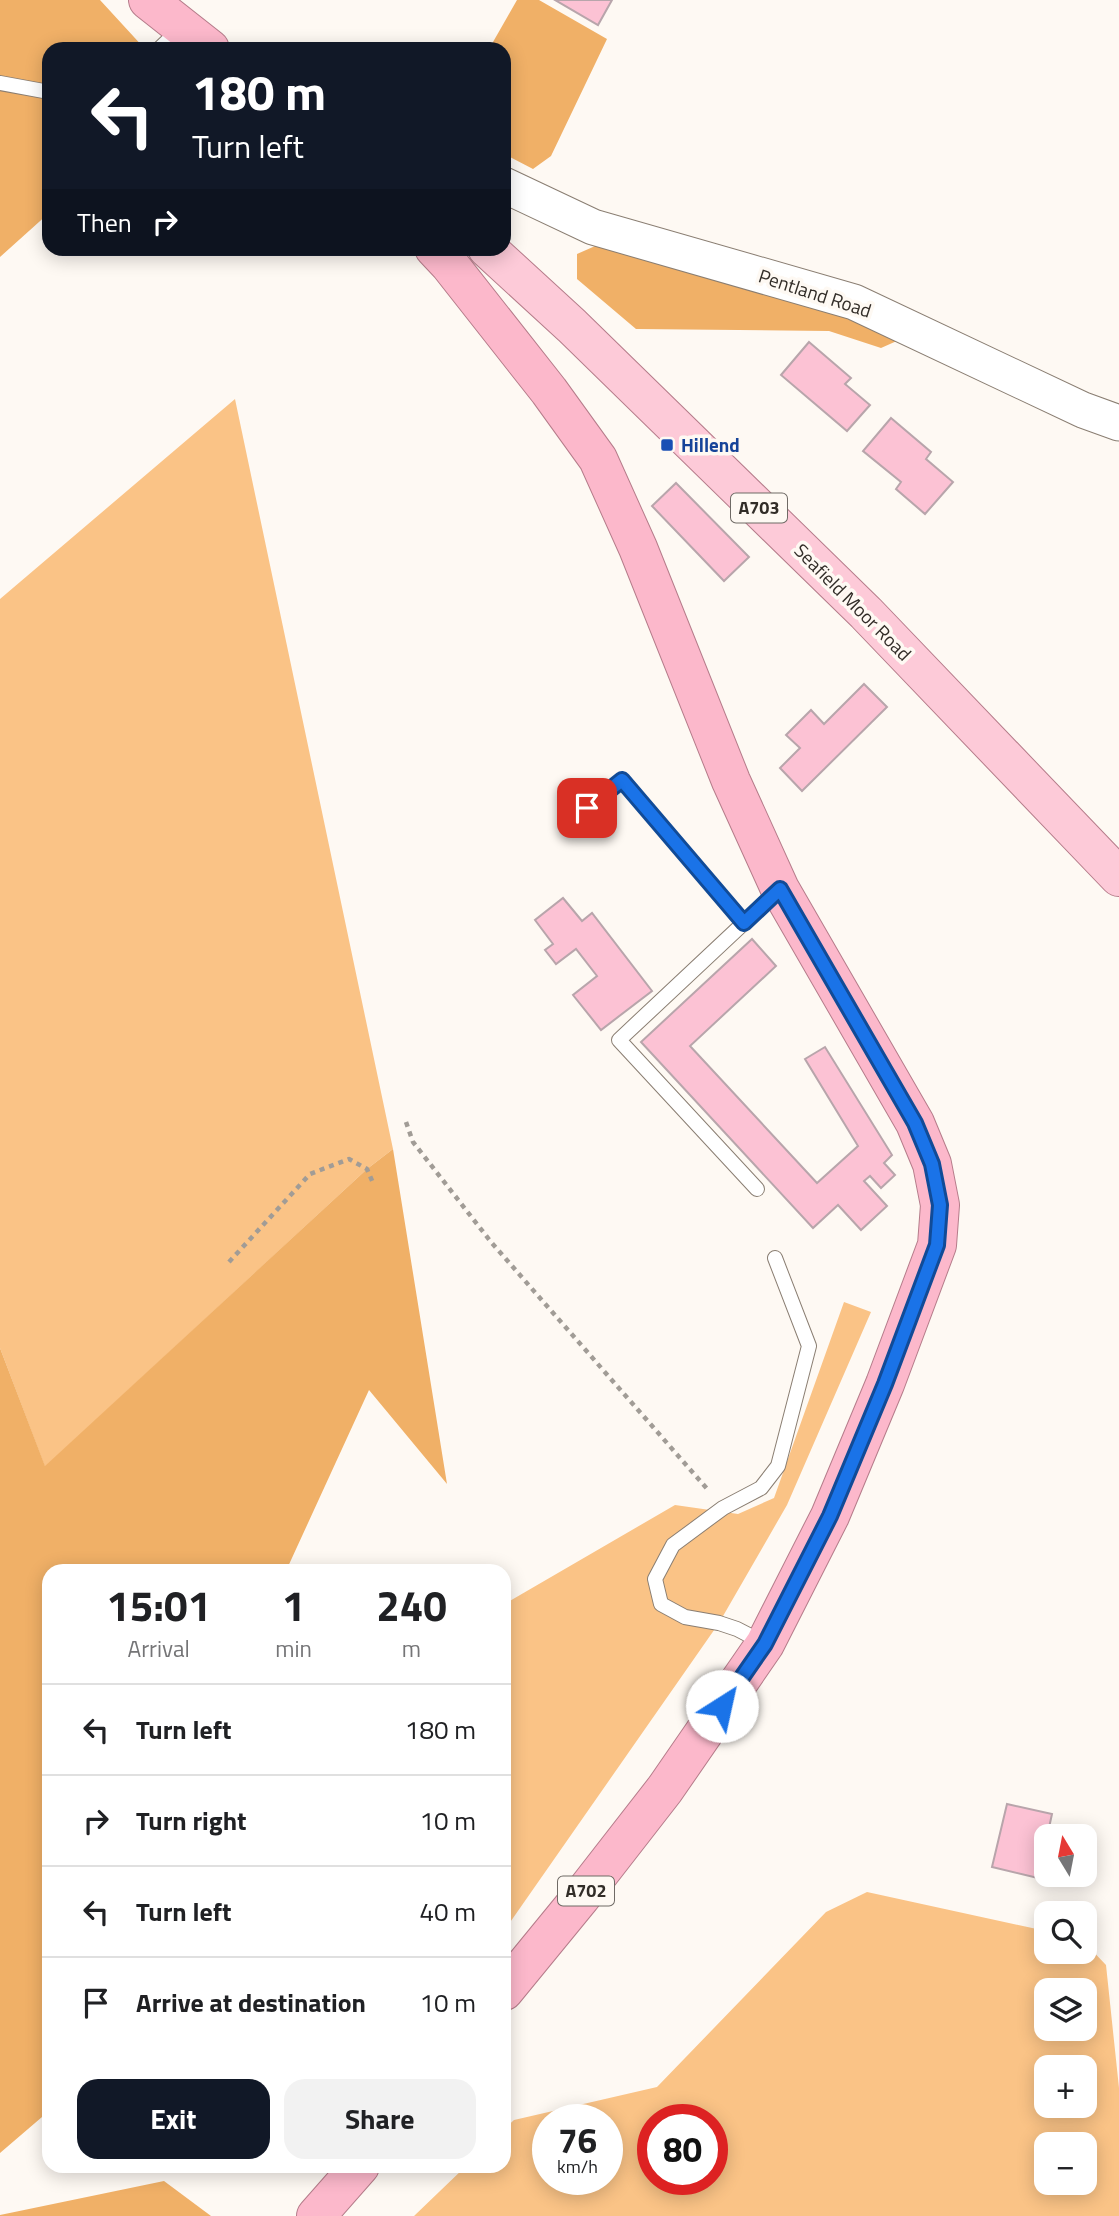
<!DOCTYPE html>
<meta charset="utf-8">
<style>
body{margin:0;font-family:"Titillium Web",sans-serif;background:#f2f2f2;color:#202124;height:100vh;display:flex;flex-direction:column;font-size:26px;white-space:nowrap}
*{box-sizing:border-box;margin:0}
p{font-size:23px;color:#757577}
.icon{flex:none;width:38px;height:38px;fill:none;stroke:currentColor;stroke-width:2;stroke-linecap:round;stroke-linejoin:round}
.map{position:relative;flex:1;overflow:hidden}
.side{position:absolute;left:42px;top:1564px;width:469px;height:609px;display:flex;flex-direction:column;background:#fff;border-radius:21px;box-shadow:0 4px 18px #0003}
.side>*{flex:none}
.hud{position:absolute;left:42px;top:42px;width:469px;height:214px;border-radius:21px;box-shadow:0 4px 18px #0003;background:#111827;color:#fff;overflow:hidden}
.needle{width:46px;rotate:350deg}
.controls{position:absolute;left:1034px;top:1824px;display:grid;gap:14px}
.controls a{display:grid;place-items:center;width:63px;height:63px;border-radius:14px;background:#fff;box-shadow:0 4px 18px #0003;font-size:35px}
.speed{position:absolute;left:532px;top:2104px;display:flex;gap:14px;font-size:35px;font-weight:700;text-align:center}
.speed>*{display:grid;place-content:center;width:91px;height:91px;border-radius:50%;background:#fff;box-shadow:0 4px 18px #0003;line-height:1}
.speed small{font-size:18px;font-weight:400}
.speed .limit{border:10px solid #d22;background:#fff;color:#111}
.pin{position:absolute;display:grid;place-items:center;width:60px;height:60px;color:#fff;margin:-30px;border-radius:14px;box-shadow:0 4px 10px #0006}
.me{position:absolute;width:77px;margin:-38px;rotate:35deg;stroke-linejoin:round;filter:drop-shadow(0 0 5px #0008)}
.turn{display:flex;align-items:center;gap:24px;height:147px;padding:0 35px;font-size:32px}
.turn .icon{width:91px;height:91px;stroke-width:2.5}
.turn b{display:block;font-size:49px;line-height:60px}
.then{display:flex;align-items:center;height:66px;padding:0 35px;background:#0003;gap:14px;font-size:26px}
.eta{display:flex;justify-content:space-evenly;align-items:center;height:119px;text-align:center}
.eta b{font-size:42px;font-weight:700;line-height:49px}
.button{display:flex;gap:14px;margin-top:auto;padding:14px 35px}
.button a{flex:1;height:80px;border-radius:21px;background:#111827;color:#fff;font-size:28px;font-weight:700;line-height:80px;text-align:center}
.button a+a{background:#f2f2f2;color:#202124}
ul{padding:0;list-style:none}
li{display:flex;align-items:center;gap:21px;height:91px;padding:0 35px;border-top:2px solid #e0e0e0}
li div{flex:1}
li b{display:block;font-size:26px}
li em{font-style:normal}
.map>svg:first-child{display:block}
</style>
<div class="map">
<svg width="1119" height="2216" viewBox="0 0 1119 2216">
<rect width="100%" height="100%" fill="#fef9f3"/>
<g fill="#fac386" fill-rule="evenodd">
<polygon points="235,399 393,1149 367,1169 45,1467 0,1348 0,599"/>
<polygon points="844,1302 871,1312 787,1505 719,1623 504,1931 504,1618 508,1602 675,1505 738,1514 774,1498"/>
<path d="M 867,1892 L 1046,1931 L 1046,1951 L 1085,1951 L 1085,1943 L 1106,1965 L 1119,2088 L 1119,2216 L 414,2216 L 465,2167 L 504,2166 L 504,2129 L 514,2120 L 657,2087 L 826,1912 ZM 1046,1990 L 1085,1990 L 1085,2028 L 1046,2028 ZM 1046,2067 L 1085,2067 L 1085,2105 L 1046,2105 ZM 548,2119 L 607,2119 L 607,2179 L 548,2179 ZM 653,2119 L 712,2119 L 712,2179 L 653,2179 ZM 1046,2144 L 1085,2144 L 1085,2182 L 1046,2182 Z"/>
</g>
<g fill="#f0b067">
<polygon points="0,0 100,0 145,49 49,49 49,213 0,257"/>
<polygon points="517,0 539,0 607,39 551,156 533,169 504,154 504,49 489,49"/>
<polygon points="602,243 850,315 899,340 881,348 829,331 636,329 577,279 577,254"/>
<polygon points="393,1149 447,1484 369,1390 286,1571 49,1572 49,2111 0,2153 0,1348 45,1466 367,1169"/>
<polygon points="164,2181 211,2216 0,2216 0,2215"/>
</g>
<g fill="#fcc2d4" stroke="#b8a5ab" stroke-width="2">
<polygon points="555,0 612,0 598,25"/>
<polygon points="809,342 851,378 845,384 870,405 847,431 781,375"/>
<polygon points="891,418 931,452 926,459 953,482 925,514 896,489 901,482 863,451"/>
<polygon points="676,483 749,557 724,581 652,506"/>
<polygon points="864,684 887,707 802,791 780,768 800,748 786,735 811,710 824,724"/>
<polygon points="563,898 582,921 592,913 652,991 601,1030 573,995 597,976 576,949 556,964 545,950 553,944 535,920"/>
<polygon points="752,939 776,966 690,1046 817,1183 858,1146 805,1059 825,1047 892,1155 884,1163 895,1175 881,1188 870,1176 864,1181 887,1206 861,1230 838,1205 813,1228 641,1042"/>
<polygon points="1007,1804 1052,1814 1038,1878 992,1867"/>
</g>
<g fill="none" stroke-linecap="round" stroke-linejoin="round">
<g stroke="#8a7e72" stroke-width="16">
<g id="service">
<polyline points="159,49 181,28"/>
<polyline points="0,83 49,92"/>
<polyline points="570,821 622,780 744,923"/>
<polyline points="757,1189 619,1040 779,890"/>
<polyline points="764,1643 737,1629 719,1623 685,1617 661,1604 655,1579 673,1545 723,1508 761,1488 778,1466 809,1346 775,1258"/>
</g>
</g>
<g stroke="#8a7e72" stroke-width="37">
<polyline id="tertiary" points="504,185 593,227 854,302 1083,410 1119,423"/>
</g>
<g stroke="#b57c8a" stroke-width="40">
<polyline id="primary" points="487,248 572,326 866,613 1119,877"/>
</g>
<g stroke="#b57c8a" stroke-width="40">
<g id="trunk">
<polyline points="148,0 210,49"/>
<polyline points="434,248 449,264 549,391 598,459 638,548 731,781 780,889 915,1123 932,1164 940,1205 937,1245 885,1384 830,1516 765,1644 665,1789 581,1897 504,1991"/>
<polyline points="316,2216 360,2166"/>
</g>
</g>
<g stroke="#a19c96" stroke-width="4.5" stroke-dasharray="5 5" stroke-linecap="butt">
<polyline points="406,1122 413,1142 491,1242 709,1491"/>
<polyline points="229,1262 310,1174 349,1159 367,1169 373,1183"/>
</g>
<use href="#service" stroke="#fff" stroke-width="14"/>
<use href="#tertiary" stroke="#fff" stroke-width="35"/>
<use href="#primary" stroke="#fdcad8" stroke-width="38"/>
<use href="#trunk" stroke="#fcb8cb" stroke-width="38"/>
</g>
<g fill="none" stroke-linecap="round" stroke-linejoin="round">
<g stroke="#114b97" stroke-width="18">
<polyline id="route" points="587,808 622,780 744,923 780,889 915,1123 932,1164 940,1205 937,1245 885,1384 830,1516 765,1644 722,1706"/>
</g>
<use href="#route" stroke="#1a73e8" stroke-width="12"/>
</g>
<rect fill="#1a4fb4" stroke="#fef9f3" stroke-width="2.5" x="660" y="438" width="14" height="14" rx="3.5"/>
<g text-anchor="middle" stroke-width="7" stroke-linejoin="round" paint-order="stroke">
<g fill="#fef9f3" stroke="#6f6a65" stroke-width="2">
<rect x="731" y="493.5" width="56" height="29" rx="5"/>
<rect x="558" y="1876.5" width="56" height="29" rx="5"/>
</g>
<g font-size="18" font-weight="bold" fill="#322d28">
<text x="759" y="514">A703</text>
<text x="586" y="1897">A702</text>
</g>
<g font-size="19" fill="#322d28" stroke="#fef9f3">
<text transform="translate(815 293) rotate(18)" y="7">Pentland Road</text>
<text transform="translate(853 602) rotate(45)" y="7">Seafield Moor Road</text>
</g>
<g font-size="19" font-weight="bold" fill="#164399" stroke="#fef9f3" text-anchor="start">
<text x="681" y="452">Hillend</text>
</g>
</g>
</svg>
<div class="controls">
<a><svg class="needle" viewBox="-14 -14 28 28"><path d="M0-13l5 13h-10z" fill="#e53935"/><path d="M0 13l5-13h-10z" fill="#757577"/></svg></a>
<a><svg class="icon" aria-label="search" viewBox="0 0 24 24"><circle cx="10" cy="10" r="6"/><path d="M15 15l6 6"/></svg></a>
<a><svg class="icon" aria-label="layers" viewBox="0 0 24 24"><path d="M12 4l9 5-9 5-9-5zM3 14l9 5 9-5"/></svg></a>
<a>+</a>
<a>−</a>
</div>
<div class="speed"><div>76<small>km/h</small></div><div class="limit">80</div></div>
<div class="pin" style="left:587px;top:808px;background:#d93025"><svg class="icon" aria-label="arrive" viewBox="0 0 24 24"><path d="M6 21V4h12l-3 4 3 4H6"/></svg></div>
<svg class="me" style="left:722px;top:1706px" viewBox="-20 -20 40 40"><circle r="19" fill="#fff"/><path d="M0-13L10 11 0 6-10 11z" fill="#1a73e8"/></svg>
<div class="hud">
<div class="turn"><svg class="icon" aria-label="left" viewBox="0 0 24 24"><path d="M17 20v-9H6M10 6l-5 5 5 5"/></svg><div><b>180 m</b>Turn left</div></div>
<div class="then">Then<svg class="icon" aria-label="right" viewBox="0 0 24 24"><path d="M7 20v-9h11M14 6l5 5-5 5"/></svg></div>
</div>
<section class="side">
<div class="eta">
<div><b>15:01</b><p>Arrival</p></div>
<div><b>1</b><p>min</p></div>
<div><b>240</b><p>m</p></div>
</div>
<ul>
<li><svg class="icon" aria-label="left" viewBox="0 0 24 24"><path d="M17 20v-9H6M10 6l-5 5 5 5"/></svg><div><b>Turn left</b></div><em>180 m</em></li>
<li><svg class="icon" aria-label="right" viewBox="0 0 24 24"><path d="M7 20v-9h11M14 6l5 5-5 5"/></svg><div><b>Turn right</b></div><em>10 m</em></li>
<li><svg class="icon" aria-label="left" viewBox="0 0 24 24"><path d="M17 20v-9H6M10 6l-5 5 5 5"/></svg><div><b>Turn left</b></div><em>40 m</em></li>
<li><svg class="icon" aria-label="arrive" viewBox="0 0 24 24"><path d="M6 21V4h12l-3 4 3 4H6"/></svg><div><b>Arrive at destination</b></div><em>10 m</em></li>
</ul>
<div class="button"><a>Exit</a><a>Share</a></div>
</section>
</div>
